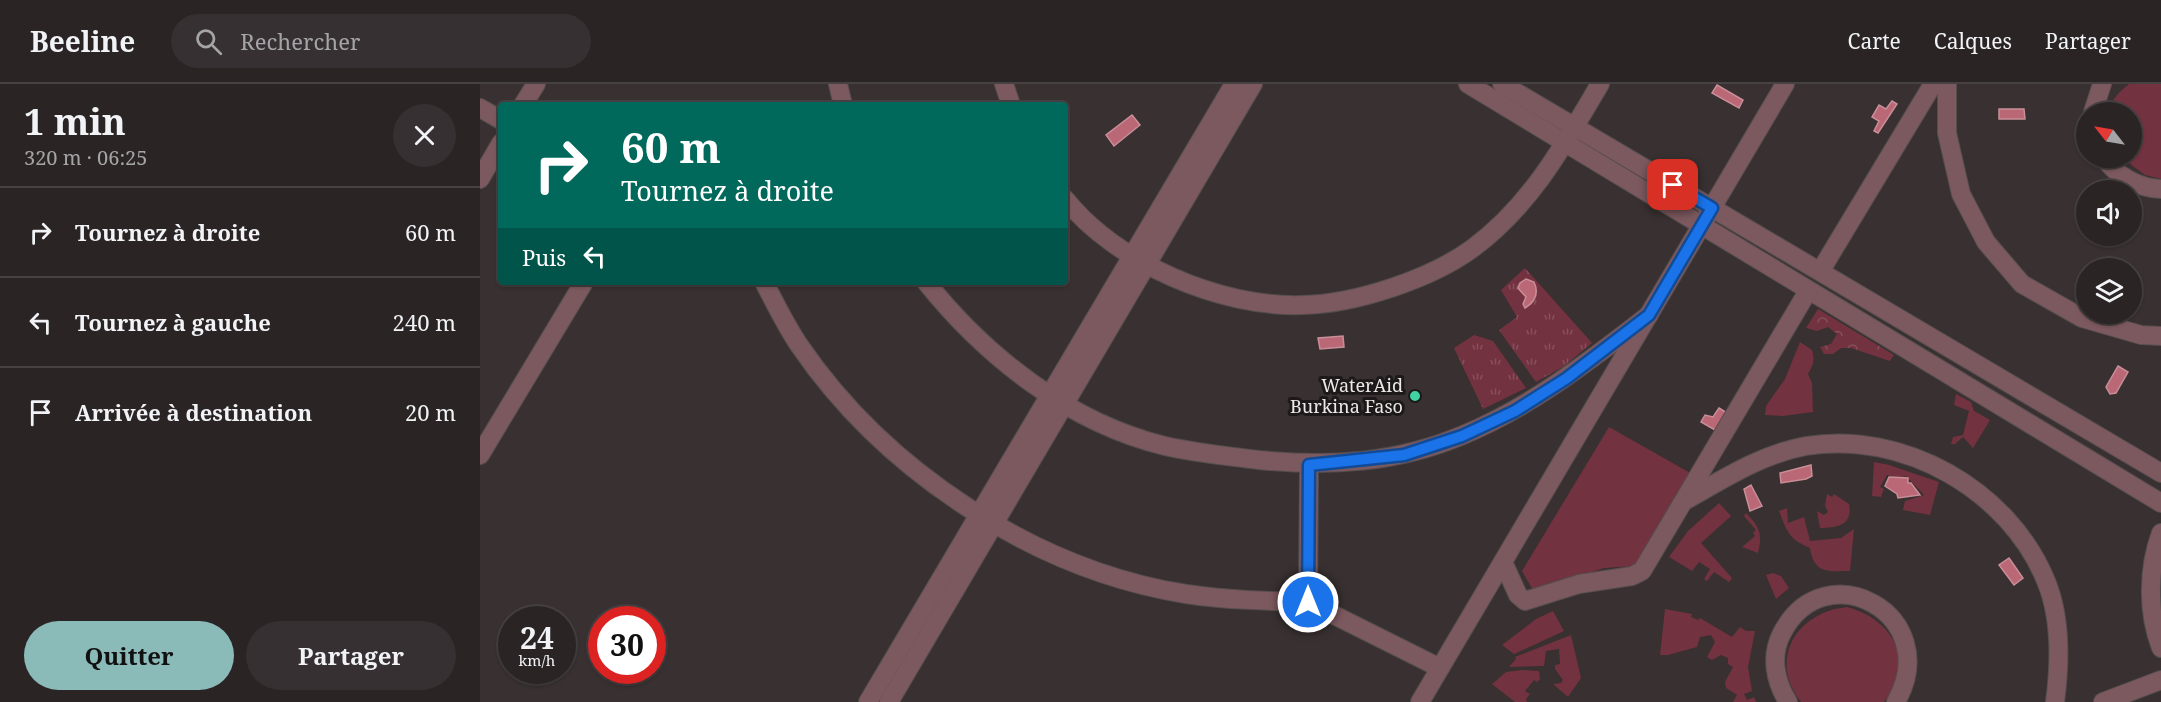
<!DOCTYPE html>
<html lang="fr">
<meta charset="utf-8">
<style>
body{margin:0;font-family:"Noto Serif",serif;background:#363032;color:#f1f3f6;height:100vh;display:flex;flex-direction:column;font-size:22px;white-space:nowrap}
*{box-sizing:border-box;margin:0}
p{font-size:20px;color:#a5a4a7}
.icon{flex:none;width:33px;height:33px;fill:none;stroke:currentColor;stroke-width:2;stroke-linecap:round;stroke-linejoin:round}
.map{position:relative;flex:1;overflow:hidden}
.panel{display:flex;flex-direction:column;background:#2a2425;width:480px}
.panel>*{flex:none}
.guide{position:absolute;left:18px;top:18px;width:570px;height:183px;border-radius:6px;box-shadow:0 2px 4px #0004,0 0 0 2px #464142;background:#00695c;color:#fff;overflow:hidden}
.needle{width:39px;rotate:301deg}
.controls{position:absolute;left:1596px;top:18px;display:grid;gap:12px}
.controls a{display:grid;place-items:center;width:66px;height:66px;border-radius:50%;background:#2a2425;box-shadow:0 2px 4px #0004,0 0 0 2px #464142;font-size:30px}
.speed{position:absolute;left:18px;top:522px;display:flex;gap:12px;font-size:30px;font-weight:700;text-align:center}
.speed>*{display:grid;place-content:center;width:78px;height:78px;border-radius:50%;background:#2a2425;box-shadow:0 2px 4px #0004,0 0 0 2px #464142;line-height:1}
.speed small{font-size:15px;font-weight:400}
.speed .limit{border:9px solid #d22;background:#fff;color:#111}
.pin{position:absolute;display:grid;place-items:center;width:51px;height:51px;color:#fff;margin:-26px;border-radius:12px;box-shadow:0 3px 9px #0006}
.me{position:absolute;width:66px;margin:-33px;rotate:0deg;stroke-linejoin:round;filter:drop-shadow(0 0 4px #0008)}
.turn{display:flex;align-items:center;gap:21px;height:126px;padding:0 24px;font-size:27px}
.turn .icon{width:78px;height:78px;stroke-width:2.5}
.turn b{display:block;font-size:42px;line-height:51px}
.then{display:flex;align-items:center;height:57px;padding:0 24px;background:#0003;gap:12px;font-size:22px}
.round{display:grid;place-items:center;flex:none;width:63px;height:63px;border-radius:32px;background:#363032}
.headline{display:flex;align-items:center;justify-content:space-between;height:102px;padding:0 24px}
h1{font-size:36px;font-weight:700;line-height:45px}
.button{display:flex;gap:12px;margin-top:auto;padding:12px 24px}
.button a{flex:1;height:69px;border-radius:36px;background:#8bbbb9;color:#111;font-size:24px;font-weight:700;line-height:69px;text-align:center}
.button a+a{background:#363032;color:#f1f3f6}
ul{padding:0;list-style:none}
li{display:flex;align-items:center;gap:18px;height:90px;padding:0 24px;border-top:2px solid #464142}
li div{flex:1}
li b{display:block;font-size:22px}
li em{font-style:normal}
header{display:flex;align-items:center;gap:36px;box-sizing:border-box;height:84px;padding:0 30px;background:#2a2425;border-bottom:2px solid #464142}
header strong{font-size:28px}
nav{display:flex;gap:33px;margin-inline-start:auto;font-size:21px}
.search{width:420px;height:54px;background:#363032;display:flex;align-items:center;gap:15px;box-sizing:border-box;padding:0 21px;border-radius:33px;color:#a5a4a7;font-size:22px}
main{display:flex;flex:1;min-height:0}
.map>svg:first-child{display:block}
</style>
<header>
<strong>Beeline</strong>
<div class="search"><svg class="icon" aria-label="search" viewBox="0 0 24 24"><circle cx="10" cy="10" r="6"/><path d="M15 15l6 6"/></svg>Rechercher</div>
<nav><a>Carte</a><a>Calques</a><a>Partager</a></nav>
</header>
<main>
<section class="panel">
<div class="headline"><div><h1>1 min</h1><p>320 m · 06:25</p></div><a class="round"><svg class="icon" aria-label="close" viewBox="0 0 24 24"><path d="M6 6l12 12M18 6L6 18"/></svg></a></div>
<ul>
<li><svg class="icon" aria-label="right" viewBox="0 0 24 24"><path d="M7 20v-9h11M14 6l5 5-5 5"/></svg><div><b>Tournez à droite</b></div><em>60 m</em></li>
<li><svg class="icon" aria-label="left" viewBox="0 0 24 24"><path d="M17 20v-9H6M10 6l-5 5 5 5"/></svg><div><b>Tournez à gauche</b></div><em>240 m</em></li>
<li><svg class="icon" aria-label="arrive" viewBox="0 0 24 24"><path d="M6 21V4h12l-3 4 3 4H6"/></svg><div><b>Arrivée à destination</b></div><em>20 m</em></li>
</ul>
<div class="button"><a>Quitter</a><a>Partager</a></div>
</section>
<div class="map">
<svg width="1681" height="618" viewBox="0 0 1681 618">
<defs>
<pattern id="forest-crowns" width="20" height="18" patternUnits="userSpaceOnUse" patternTransform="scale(1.5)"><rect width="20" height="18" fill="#73323f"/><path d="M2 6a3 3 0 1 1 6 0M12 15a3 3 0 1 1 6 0" fill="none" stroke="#87505b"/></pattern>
<pattern id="park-tufts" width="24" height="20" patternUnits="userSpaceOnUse" patternTransform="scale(1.5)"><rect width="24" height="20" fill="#73323f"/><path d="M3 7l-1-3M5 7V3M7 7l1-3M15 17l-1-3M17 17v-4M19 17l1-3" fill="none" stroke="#87505b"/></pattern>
</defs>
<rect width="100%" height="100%" fill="#383031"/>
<g fill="#73323f">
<path d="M 1649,0 L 1681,0 L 1681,95 L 1665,91 L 1642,74 L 1652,74 L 1652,28 L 1630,28 C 1631,15 1639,8 1649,0 Z"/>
<path d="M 1320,258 L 1332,266 C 1335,277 1333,281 1328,290 L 1332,299 L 1333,328 L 1303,332 L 1285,331 L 1286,322 L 1305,295 Z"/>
<polygon points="1476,310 1491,318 1494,327 1510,336 1493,364 1483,353 1475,360 1471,360 1473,353 1483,351 1489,327 1474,321"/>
<polygon points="1129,343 1212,390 1156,482 1124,484 1054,508 1042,487"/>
<polygon points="1394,378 1409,381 1459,398 1450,431 1423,426 1425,417 1444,411 1426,392 1419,394 1407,391 1400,403 1404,405 1401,413 1392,412"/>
<path d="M 1347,410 L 1352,413 L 1354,410 L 1369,420 C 1373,441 1358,444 1340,444 L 1337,427 L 1344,431 L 1348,428 L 1345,422 Z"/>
<polygon points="1239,419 1251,432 1221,459 1252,494 1249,498 1234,488 1227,497 1224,495 1230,485 1219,478 1212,487 1189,473 1208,447"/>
<path d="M 1307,424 L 1308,439 L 1324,433 L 1330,457 L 1361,454 L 1374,445 L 1370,487 C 1349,487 1334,491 1330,464 C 1309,455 1307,448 1299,427 Z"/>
<path d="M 1266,429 C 1279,442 1283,450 1278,469 L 1262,463 L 1275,452 L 1273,449 L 1276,446 L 1264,432 Z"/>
<polygon points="1293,489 1301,492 1309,504 1296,515 1286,491"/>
<path d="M 1367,523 C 1413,535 1437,578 1404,618 L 1321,618 C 1287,575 1317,528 1367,523 Z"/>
<polygon points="1185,525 1212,530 1211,533 1218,536 1220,534 1252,553 1260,543 1266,547 1275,547 1268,583 1272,607 1264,610 1267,616 1274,613 1276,618 1253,618 1257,611 1246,604 1245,598 1253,583 1248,580 1248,574 1241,571 1232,576 1227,573 1235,558 1231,551 1220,553 1217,563 1188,571 1180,571"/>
<polygon points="1073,527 1084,547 1034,570 1022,561 1056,535"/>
<polygon points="1091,551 1101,594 1088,613 1073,600 1081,599 1083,596 1075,585 1075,581 1080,580 1079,565 1066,567 1064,582 1029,583 1036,575 1035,573"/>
<polygon points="1042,586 1059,587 1060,595 1057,598 1054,596 1045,607 1050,610 1046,615 1047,618 1035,618 1012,600 1026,588"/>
</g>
<polygon fill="url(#forest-crowns)" points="1338,225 1414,271 1410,277 1371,264 1361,264 1353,270 1344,270 1340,263 1351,260 1357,250 1348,243 1337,247 1326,244"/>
<g fill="url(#park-tufts)">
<polygon points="1045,184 1112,259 1083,283 1056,298 1019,246 1037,233 1021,206"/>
<polygon points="994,251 1013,257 1046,304 1003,325 974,264"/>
</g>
<g fill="#ba6776" stroke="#c98e98" stroke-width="1.5">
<polygon points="1237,1 1263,16 1259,24 1232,9"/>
<polygon points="1412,17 1417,20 1398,49 1394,47 1399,37 1392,33 1399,21 1406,25"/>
<polygon points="1519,25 1544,25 1545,35 1519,35"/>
<polygon points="652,31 660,41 634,62 626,51"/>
<path d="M 1046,195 L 1054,198 C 1059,209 1055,218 1045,224 L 1043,220 L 1046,213 L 1038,204 L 1040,199 Z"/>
<polygon points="863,252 864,263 840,265 838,254"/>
<polygon points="1638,282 1648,288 1636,309 1630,310 1626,303"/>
<polygon points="1239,324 1247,329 1235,346 1221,338 1225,331 1233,333"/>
<polygon points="1331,381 1332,392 1326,395 1301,399 1300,389"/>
<polygon points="1409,393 1428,394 1428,399 1431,399 1440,411 1418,414 1417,410 1405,402"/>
<polygon points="1271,401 1282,422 1270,427 1264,405"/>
<polygon points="1529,474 1543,494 1534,501 1519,481"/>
</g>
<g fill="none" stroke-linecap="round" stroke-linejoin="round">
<g stroke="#554d4e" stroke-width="20">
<g id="minor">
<polyline points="358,0 363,21"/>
<polyline points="524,0 531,21"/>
<polyline points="988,0 1681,419"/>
<polyline points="1022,0 1681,389"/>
<polyline points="1467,0 1467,49 1481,110 1506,158 1542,200 1602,234 1661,251 1681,252"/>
<polyline points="43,21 56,0"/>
<polyline points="0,24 21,36"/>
<polyline points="1613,28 1622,0"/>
<path d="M 1624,74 C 1637,92 1658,104 1681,105"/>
<polyline points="0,95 21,59"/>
<path d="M 585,115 C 637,179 740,224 823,221 C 875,220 951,195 993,164 C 1051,121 1084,61 1120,0"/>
<polyline points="1341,186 1453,0"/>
<path d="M 284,198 C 295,219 306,242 319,261 C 405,387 555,486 706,510 C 746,516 787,517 828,518"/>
<path d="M 446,198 C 506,273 590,339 685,362 C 716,369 747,372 779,376 C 850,383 917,379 983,351 C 1053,322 1110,276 1169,231"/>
<polyline points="0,371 104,198"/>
<polyline points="829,381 828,518 960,584"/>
<path d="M 1206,416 C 1245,394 1282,370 1326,362 C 1423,346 1529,406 1566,497 C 1581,533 1580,580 1575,618"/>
<path d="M 1681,449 C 1668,484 1667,528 1681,564"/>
<polyline points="1023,478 1038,511 1045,517 1099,500 1152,492 1162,487 1328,207"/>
<polyline points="388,618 754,0"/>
<polyline points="409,618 773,0"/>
<polyline points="940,618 1305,0"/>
<path d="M 1308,618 C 1295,597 1290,572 1302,549 C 1345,466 1465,531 1416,618"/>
<polyline points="1623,618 1681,596"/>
</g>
</g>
<use href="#minor" stroke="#7c595e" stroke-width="18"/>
</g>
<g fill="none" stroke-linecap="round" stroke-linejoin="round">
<g stroke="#114b97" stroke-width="15">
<polyline id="route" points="828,518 829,381 924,371 982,352 1035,327 1087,294 1169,231 1232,124 1193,101"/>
</g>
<use href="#route" stroke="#1a73e8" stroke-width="10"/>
</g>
<circle fill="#3fd4a2" stroke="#1d191a" stroke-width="2" cx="935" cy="312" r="6"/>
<g text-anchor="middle" stroke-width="6" stroke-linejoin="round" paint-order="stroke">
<g font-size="18" fill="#ede8e8" stroke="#1d191a" text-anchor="end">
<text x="923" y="308">WaterAid<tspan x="923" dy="21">Burkina Faso</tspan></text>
</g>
</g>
</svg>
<div class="controls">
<a><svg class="needle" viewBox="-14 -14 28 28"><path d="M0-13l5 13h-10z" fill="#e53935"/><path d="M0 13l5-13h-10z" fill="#a5a4a7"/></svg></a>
<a><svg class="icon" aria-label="sound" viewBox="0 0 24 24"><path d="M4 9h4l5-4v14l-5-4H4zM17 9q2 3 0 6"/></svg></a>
<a><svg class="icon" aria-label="layers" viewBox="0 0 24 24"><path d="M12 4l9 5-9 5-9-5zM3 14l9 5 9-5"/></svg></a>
</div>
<div class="speed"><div>24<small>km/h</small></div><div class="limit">30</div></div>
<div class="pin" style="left:1193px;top:101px;background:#d93025"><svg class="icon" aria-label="arrive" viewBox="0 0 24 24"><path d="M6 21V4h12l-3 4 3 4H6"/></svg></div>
<svg class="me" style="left:828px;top:518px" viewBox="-20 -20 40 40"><circle r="17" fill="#1a73e8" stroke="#fff" stroke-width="3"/><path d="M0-11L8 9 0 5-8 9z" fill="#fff"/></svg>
<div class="guide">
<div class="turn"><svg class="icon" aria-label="right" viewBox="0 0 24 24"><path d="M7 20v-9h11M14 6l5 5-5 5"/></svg><div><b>60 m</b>Tournez à droite</div></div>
<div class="then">Puis<svg class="icon" aria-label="left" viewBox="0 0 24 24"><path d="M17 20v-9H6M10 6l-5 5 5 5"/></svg></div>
</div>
</div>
</main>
